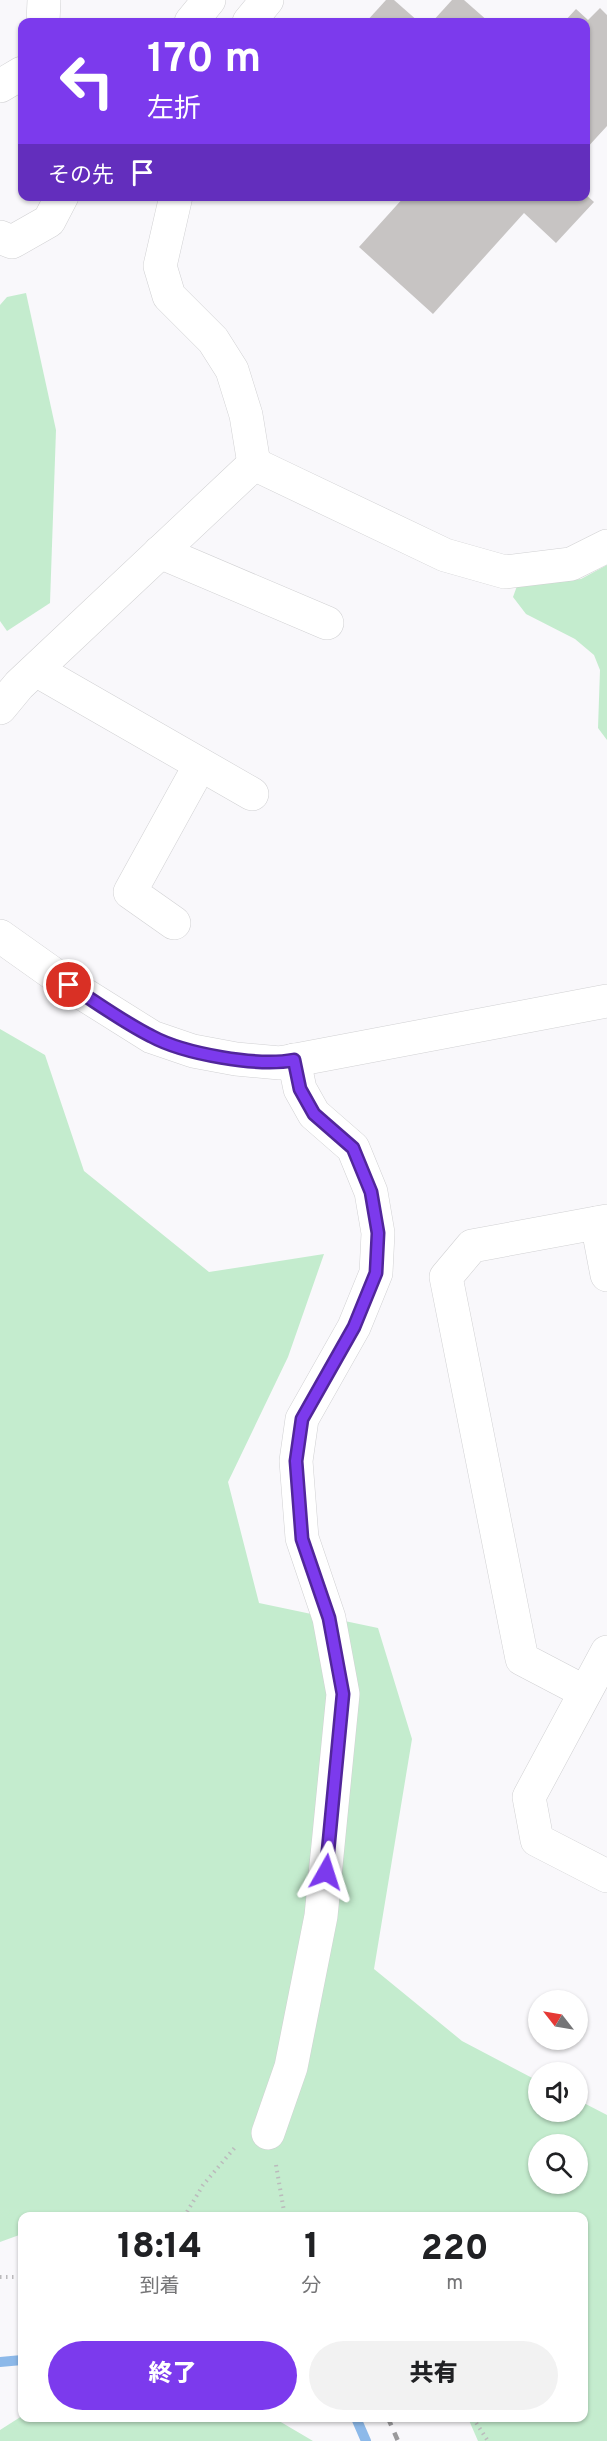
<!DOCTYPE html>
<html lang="ja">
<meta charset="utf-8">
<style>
body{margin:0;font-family:Overpass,"Noto Sans JP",sans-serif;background:#f2f2f2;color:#202124;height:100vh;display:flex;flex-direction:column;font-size:22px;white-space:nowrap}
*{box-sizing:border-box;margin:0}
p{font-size:20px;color:#757577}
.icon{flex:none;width:33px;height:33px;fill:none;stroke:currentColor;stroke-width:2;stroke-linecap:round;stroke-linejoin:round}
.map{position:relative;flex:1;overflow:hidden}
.sheet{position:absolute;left:18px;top:2212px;width:570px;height:210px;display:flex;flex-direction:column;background:#fff;border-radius:12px;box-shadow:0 2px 4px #0004}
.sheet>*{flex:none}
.guide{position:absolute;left:18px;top:18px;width:572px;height:183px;border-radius:12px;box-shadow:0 2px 4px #0004;background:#7c3aed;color:#fff;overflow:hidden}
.needle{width:39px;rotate:301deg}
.fabs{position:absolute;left:528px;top:1990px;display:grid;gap:12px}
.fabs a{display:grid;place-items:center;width:60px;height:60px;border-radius:50%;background:#fff;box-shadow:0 2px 4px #0004;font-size:30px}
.pin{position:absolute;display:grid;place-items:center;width:51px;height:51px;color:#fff;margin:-26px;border:3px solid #fff;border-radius:50%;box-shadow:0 2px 6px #0007}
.me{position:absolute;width:66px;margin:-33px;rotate:6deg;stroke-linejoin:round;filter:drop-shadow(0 0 4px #0008)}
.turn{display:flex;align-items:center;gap:21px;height:126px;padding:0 30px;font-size:27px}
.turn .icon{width:78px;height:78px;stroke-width:2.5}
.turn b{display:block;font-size:42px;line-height:51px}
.then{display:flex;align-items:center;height:57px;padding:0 30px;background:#0003;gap:12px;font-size:22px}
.eta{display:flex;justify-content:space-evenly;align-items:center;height:102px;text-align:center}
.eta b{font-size:36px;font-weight:800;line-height:42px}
.button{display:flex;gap:12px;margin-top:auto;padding:12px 30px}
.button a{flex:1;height:69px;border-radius:36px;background:#7c3aed;color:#fff;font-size:24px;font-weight:800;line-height:69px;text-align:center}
.button a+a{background:#f2f2f2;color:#202124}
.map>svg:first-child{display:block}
</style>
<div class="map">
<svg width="607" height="2441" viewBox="0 0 607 2441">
<rect width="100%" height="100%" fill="#f9f8fb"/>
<g fill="#c4ecce" fill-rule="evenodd">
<polygon points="26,293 56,430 50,603 7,631 0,621 0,305 7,297"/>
<polygon points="607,565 607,740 598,728 600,670 594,655 575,639 526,614 513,597 517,586 581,579"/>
<path d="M 0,1029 L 45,1055 L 84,1171 L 209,1272 L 324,1254 L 288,1357 L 228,1482 L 259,1603 L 378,1628 L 412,1739 L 374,1969 L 462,2041 L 538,2081 L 538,2112 L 578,2112 L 578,2100 L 607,2115 L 607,2441 L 478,2441 L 468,2418 L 584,2418 L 584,2217 L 22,2217 L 22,2234 L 0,2242 ZM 538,2145 L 578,2145 L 578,2184 L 538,2184 Z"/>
<polygon points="22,2416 22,2418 274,2418 313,2441 0,2441 0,2430"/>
</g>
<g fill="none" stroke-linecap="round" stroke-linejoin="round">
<g stroke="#8db9e9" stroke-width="10">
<polyline points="0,2362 22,2360"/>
<polyline points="356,2418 366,2441"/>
</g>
</g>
<g fill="#c7c4c3">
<polygon points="386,0 394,0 419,22 366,22"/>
<polygon points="452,0 464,0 489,22 432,22"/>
<polygon points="600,8 607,15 607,126 585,150 585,22 564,22 576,9 588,20"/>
<polygon points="585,194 594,202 556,243 524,213 433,314 359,247 405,196 585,196"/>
</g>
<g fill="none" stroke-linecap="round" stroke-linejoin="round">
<g stroke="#d1d1d3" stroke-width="34">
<g id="minor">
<polyline points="43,22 44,0"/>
<polyline points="191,22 209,0"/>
<polyline points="249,22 267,0"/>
<polyline points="0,86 22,73"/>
<polyline points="176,196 160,266 169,296 213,340 232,370 246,415 254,464"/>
<polyline points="0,237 12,242 49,221 62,196"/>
<polyline points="254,464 445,555 505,572 571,564 607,546"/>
<polyline points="160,552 327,623"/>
<polyline points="36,670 252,794"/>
<polyline points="0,708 19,685 254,464"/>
<polyline points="174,923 130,892 200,765"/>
<polyline points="0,936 69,985 152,1037 193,1051 236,1059 280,1063 607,1001"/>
<polyline points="597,1223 607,1275"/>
<polyline points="607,1652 529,1797 537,1840 607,1876"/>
<polyline points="585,1692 522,1659 446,1277 472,1246 607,1221"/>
<polyline points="268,2133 291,2067 321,1916 343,1694 329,1618 302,1538 296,1461 302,1419 354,1327 376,1273 378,1233 371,1192 353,1148 314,1114 300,1089 294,1060"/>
</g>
</g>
<g stroke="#bbbabc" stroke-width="4" stroke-dasharray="1.5 4.5" stroke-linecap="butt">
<polyline points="276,2165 285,2217"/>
<polyline points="184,2217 203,2185 237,2145"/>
<polyline points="0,2277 22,2277"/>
<polyline points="473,2418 488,2441"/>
</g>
<use href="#minor" stroke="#fff" stroke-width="33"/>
<polyline stroke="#9a999b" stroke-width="4.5" stroke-dasharray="8 8" stroke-linecap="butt" points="388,2418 398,2441"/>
</g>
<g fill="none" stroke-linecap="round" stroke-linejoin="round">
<g stroke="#51269a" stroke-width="15">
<path id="route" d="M 69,985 C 96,1002 123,1022 151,1036 C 184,1054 258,1067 294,1060 L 300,1089 L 314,1114 L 353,1148 L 371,1192 L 378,1233 L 376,1273 L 354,1327 L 302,1419 L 296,1461 L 302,1539 L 329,1618 L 343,1694 L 326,1872"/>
</g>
<use href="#route" stroke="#7c3aed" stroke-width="10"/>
</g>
</svg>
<div class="fabs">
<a><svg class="needle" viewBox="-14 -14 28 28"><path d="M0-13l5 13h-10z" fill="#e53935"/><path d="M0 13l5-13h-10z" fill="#757577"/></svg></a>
<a><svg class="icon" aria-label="sound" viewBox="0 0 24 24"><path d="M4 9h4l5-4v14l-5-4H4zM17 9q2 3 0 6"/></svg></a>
<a><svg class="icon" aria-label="search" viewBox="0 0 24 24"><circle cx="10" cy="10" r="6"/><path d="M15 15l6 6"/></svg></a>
</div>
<div class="pin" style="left:69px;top:985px;background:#d93025"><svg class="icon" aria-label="arrive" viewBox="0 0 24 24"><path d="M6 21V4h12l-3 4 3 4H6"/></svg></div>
<svg class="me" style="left:326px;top:1872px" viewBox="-20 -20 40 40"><path d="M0-17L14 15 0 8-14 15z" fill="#7c3aed" stroke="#fff" stroke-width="4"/></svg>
<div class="guide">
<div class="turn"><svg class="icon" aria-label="left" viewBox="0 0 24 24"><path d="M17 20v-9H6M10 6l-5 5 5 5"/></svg><div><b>170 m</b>左折</div></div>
<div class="then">その先<svg class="icon" aria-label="arrive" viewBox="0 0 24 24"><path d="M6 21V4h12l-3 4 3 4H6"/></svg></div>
</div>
<section class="sheet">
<div class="eta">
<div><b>18:14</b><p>到着</p></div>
<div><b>1</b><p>分</p></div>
<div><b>220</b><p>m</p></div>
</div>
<div class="button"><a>終了</a><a>共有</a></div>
</section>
</div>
